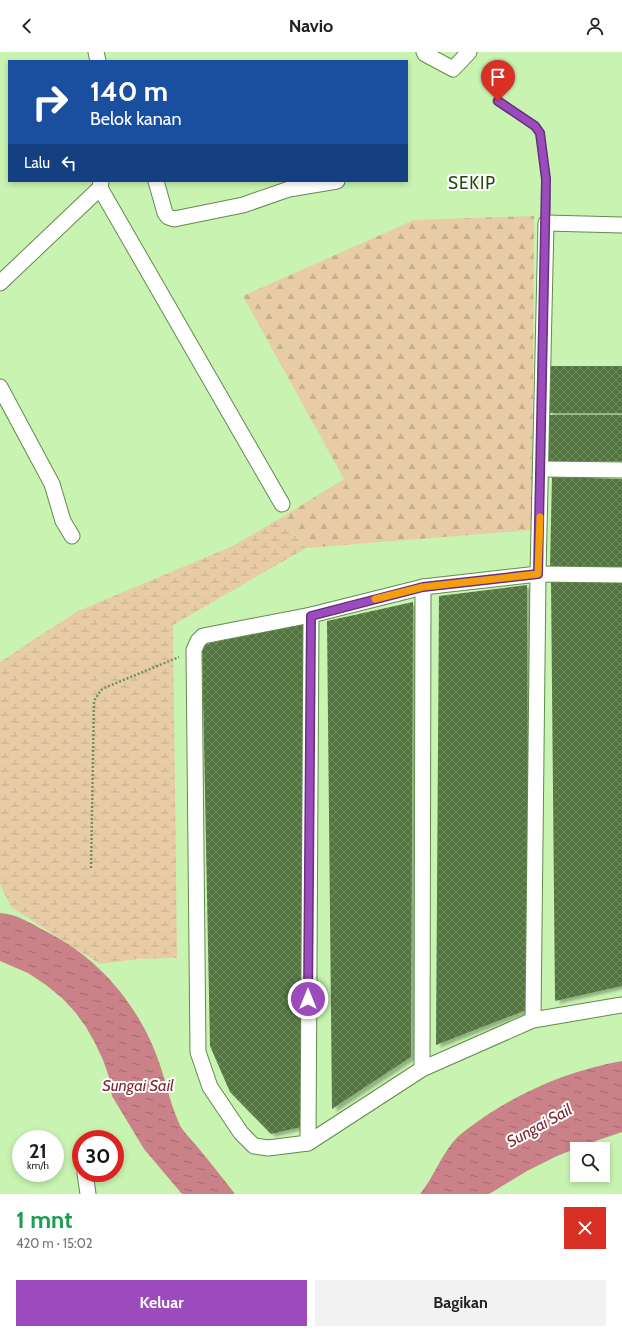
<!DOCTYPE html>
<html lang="id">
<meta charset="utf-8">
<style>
body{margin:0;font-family:Cabin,sans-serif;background:#f2f2f2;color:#202124;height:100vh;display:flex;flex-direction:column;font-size:15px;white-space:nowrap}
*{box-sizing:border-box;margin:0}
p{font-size:13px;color:#757577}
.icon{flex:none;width:22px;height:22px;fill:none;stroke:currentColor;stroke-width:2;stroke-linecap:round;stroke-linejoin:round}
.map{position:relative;height:1142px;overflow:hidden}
.sheet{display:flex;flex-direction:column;background:#fff;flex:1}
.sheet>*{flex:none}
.banner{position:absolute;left:8px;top:8px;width:400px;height:122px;border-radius:0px;box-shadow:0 2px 6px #0003;background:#1a4fa0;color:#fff;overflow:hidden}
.fabs{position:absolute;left:570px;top:1090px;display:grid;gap:8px}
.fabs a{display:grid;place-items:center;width:40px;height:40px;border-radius:0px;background:#fff;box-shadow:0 2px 6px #0003;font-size:20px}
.speed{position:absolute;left:12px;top:1078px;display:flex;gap:8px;font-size:20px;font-weight:700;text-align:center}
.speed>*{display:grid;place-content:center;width:52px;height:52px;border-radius:50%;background:#fff;box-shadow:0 2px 6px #0003;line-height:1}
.speed small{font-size:10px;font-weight:400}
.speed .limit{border:6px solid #d22;background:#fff;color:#111}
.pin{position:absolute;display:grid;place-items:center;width:34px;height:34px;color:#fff;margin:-41px -17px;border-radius:50% 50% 50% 0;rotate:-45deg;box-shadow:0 0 4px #0007}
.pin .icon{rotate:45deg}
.me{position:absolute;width:44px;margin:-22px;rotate:0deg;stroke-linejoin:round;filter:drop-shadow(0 0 3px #0008)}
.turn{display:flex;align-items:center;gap:14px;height:84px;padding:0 16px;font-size:18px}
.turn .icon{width:52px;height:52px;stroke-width:2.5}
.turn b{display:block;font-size:28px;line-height:34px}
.then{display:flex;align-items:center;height:38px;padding:0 16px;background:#0003;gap:8px;font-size:15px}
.round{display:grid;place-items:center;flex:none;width:42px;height:42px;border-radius:0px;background:#f2f2f2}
.headline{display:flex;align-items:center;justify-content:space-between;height:68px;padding:0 16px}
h1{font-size:24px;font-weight:800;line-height:30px;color:#1e9e55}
.cta{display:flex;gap:8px;margin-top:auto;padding:8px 16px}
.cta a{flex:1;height:46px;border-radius:0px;background:#9b4bbc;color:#fff;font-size:16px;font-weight:800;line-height:46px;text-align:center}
.cta a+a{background:#f2f2f2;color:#202124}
header{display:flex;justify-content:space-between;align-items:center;height:52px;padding:0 16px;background:#fff;font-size:18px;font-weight:800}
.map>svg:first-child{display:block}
</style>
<header><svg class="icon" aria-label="back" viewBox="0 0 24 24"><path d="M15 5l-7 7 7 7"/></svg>Navio<svg class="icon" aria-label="person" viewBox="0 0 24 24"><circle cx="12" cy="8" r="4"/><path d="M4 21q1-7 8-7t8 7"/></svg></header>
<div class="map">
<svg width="622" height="1142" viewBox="0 0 622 1142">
<defs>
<pattern id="forest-firs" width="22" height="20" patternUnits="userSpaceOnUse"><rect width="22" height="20" fill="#e8cca6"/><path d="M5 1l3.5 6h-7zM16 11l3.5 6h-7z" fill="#c6af8e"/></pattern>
<pattern id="wetland-marsh" width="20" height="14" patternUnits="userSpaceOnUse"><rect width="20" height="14" fill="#e8cca6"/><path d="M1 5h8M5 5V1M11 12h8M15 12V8" fill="none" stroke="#c6af8e"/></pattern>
<pattern id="water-ripples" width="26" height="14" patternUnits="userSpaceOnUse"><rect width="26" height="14" fill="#ca8187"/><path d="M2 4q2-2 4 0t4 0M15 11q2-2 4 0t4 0" fill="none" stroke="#a3696d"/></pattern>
<pattern id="building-cross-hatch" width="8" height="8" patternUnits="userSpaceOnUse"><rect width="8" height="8" fill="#53753f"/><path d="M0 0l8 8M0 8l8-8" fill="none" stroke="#718b63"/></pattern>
<filter id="shadow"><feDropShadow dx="4.5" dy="2.5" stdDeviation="1" flood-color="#0004"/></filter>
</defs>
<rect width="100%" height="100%" fill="#c8f3b1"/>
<polygon fill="url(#forest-firs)" points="534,164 532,478 306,496 281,466 344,427 243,244 414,168"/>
<polygon fill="url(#wetland-marsh)" points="281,466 306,496 173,573 177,906 137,907 100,912 11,855 0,832 0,610 78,559 233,494"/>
<g fill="url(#water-ripples)">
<path d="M 0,861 C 17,862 32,872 47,880 C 97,905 136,950 156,1002 C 165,1024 169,1049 179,1071 C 182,1079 190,1086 195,1092 C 209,1109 222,1125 235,1142 L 182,1142 L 144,1097 L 112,1044 L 109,1025 L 103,1008 L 95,991 L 86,975 L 75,960 L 62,946 L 46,933 L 28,921 L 0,909 Z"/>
<path d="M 622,1009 L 622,1080 L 587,1092 L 557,1104 L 527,1119 L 489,1142 L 420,1142 C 433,1126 440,1106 453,1090 C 460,1081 475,1072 484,1065 C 526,1037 572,1018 622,1009 Z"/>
</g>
<g fill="url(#building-cross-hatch)" filter="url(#shadow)">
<rect x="548" y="314" width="74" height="47"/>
<rect x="548" y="363" width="74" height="46"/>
<polygon points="552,425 622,427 622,516 550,515"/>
<polygon points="551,530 622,530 622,934 555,949"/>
<polygon points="527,533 529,957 436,993 439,544"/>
<polygon points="413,550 411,1005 332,1057 327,569"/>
<polygon points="306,570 301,1075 271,1082 230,1040 210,994 202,593"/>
</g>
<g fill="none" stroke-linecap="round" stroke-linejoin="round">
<g stroke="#648a4d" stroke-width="9">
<polyline id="service" points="497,49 535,74 540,81 546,127 546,171"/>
</g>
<g stroke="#648a4d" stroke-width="17">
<g id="minor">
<polyline points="96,0 98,9"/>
<polyline points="424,0 425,2 453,17 469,0"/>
<polyline points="156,129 165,161 168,165 174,167 243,153 289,137 337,129"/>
<polyline points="100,136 282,452"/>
<polyline points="0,231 100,136 101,129"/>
<polyline points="0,335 52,432 63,469 72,484"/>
<polyline points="541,417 622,418"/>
<polyline points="622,523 538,522 423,535 311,563 203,584 198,589 194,598 198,1000 210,1035 241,1081 254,1094 268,1096 308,1091 422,1017 533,968 622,953"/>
<polyline points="533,968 538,522 546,171 622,173"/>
<polyline points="422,1017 423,535"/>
<polyline points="308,1091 311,563"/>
<polyline points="85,1121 88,1142"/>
</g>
</g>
<polyline stroke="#729062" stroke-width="2.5" stroke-dasharray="2 2" stroke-linecap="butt" points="91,816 94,649 101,638 109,634 179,605"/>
<use href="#service" stroke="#fff" stroke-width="7"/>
<use href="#minor" stroke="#fff" stroke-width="15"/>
</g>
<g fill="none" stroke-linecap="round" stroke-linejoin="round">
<g stroke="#65317a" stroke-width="10">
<polyline id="route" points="308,947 311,564 423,535 538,522 546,127 540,81 535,74 498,49"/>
</g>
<use href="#route" stroke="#9b4bbc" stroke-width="7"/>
<polyline stroke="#f59e0b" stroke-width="7" points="375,547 423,535 538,522 540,465"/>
</g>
<g text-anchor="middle" stroke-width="4" stroke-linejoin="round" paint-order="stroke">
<g font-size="16" font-style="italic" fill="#7e2735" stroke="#fff">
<text x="138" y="1039">Sungai Sail</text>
<text transform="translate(539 1073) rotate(-29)" y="6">Sungai Sail</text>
</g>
<g font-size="17" letter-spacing="1" fill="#244707" stroke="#fff">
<text x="472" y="137">SEKIP</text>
</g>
</g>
</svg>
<div class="fabs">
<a><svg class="icon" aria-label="search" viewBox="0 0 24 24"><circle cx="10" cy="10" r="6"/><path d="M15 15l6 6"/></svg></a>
</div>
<div class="speed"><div>21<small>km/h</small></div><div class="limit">30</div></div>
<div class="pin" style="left:498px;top:49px;background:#d93025"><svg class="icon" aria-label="arrive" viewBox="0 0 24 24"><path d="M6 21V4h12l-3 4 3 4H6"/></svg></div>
<svg class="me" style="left:308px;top:947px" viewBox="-20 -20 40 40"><circle r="17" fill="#9b4bbc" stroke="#fff" stroke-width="3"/><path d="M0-11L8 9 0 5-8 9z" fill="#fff"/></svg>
<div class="banner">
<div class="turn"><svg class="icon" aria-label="right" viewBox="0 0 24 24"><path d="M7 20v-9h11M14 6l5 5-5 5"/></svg><div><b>140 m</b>Belok kanan</div></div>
<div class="then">Lalu<svg class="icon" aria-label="left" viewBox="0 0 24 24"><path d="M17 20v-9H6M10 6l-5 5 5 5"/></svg></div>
</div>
</div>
<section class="sheet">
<div class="headline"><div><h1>1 mnt</h1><p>420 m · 15:02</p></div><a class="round" style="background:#d93025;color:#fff"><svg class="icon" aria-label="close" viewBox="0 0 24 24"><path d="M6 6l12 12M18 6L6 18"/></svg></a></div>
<div class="cta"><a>Keluar</a><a>Bagikan</a></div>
</section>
